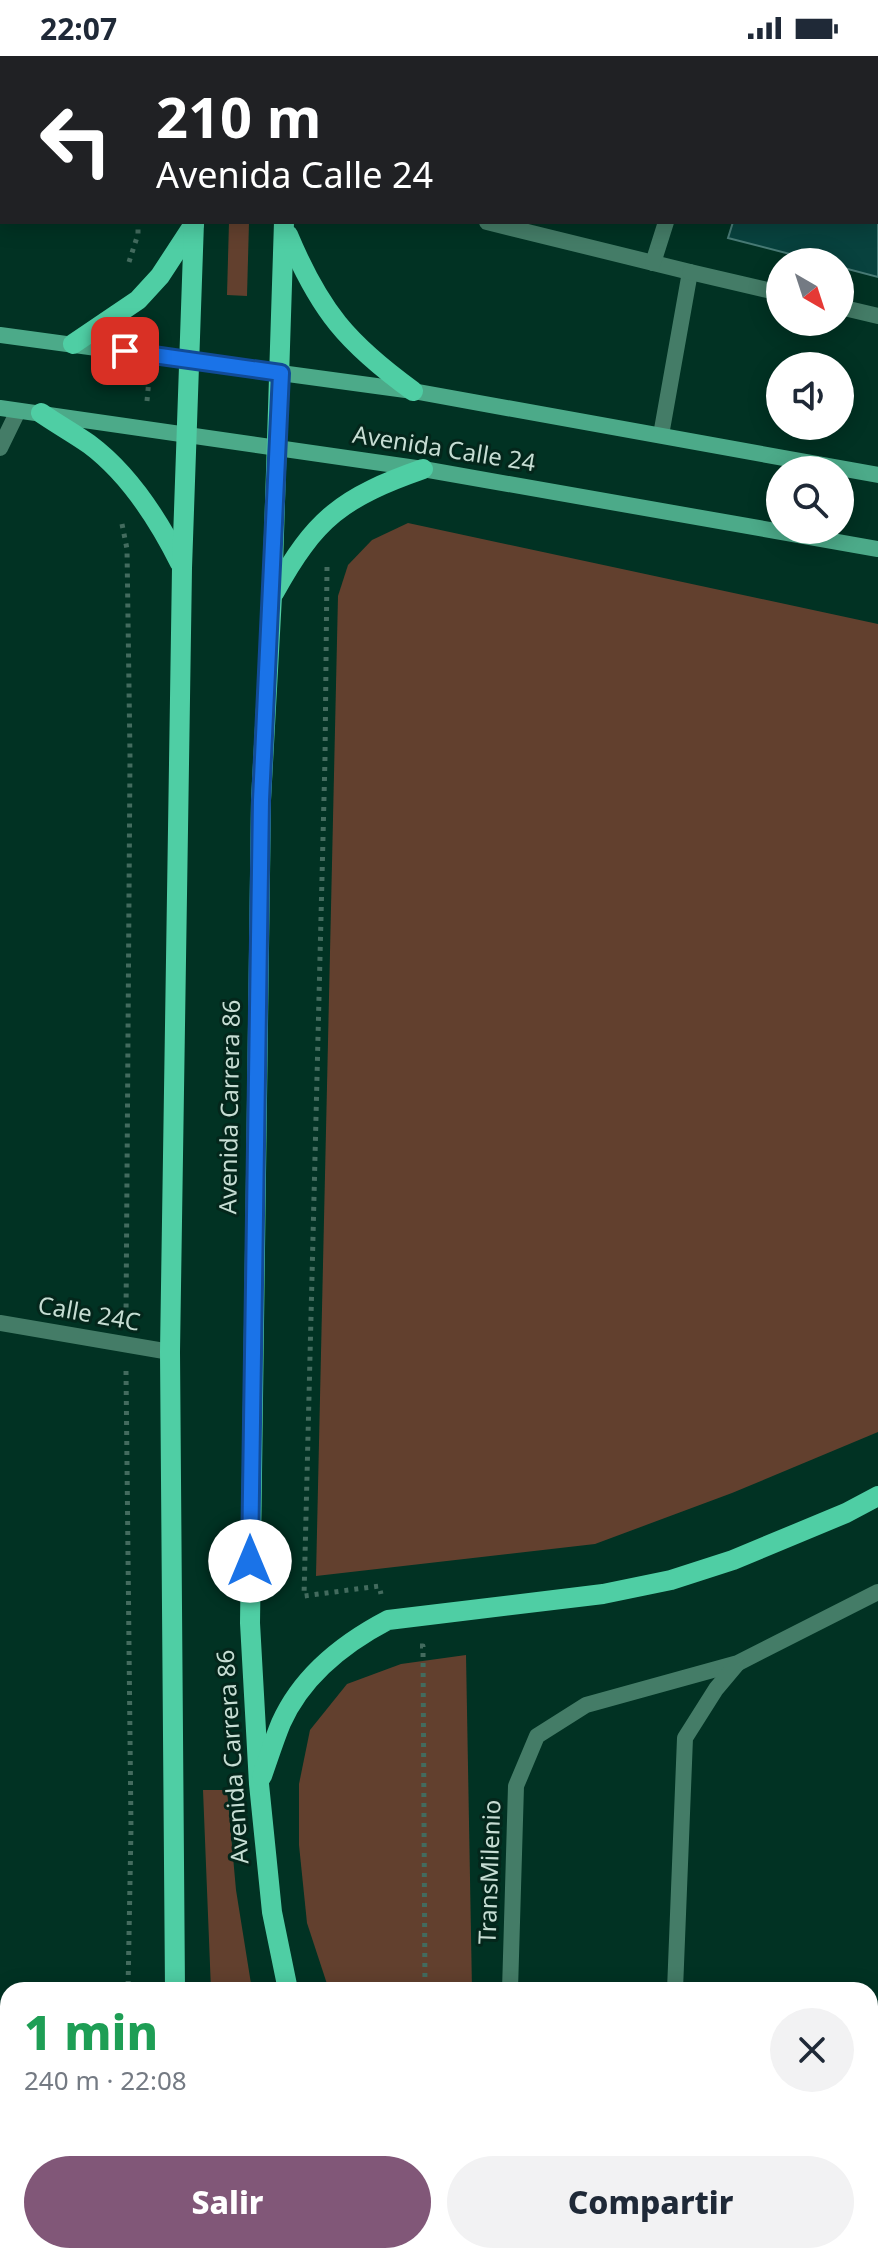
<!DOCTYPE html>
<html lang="es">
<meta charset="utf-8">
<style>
body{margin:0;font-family:"Noto Sans",sans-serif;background:#f2f2f3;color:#1f2937;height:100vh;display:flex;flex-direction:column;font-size:30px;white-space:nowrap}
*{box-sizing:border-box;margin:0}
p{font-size:26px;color:#747a83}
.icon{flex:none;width:44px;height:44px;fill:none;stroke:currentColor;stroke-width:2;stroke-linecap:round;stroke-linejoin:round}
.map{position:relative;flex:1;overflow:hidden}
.sheet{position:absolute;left:0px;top:1926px;width:878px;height:282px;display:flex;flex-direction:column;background:#fff;border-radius:24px 24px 0 0;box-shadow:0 4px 20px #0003}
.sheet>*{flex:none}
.banner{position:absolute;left:0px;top:0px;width:878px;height:168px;box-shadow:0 4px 20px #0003;background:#202124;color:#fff;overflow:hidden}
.needle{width:52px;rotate:141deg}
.fabs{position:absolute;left:766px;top:192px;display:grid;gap:16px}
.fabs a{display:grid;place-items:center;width:88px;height:88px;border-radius:50%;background:#fff;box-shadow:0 4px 20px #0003;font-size:40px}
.pin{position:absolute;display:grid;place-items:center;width:68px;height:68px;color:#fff;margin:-34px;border-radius:16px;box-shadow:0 4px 12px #0006}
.me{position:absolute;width:88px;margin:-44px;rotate:0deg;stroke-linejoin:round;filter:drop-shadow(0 0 6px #0008)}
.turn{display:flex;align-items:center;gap:28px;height:168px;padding:0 24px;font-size:36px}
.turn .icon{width:104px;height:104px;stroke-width:2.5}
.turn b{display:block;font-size:56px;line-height:68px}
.round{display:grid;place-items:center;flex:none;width:84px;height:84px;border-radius:42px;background:#f2f2f3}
.headline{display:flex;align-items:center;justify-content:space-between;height:136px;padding:0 24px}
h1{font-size:48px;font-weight:800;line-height:60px;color:#1e9e55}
.action{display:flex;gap:16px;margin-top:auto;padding:16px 24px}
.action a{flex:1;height:92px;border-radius:48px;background:#815778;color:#fff;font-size:32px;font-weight:800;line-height:92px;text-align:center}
.action a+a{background:#f2f2f3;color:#1f2937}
.status{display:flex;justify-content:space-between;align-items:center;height:56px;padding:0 40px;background:#fff;direction:ltr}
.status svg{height:22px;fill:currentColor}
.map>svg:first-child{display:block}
</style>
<div class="status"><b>22:07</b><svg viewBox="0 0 49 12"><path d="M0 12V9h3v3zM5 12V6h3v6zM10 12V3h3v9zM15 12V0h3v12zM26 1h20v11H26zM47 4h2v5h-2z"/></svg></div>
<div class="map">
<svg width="878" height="2207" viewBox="0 0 878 2207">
<rect width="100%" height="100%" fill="#013223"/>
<g fill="#62402e">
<polygon points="229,166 249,166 247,240 227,239"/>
<polygon points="408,467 878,568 878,1376 732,1437 595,1488 316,1520 338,540 348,509 372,484"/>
<polygon points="466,1599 472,1934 329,1934 307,1867 299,1789 299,1728 310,1674 347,1628 401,1608"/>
<polygon points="203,1734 227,1734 236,1834 252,1934 211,1934"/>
<polygon points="213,2200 321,2200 322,2207 213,2207"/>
<rect x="394" y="2200" width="72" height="7"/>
</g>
<g fill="#08423e" stroke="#487b76" stroke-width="2">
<polygon points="481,0 628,0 634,2 480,2"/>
<polygon points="778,0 878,0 878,221 840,211 840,206 821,206 728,182 733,166 876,166 876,2 777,2"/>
</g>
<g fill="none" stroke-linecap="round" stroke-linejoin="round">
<g stroke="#436b5e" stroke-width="5" stroke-dasharray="4 6" stroke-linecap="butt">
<polyline points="139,2 139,0"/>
<polyline points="129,206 138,178 138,166"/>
<polyline points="147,345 149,323"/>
<polyline points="122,468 127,493 130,700 126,1261"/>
<polyline points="327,511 325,702 304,1540 379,1530 381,1538"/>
<polyline points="126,1315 131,1772 128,1934"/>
<polyline points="420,1590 423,1590 425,1934"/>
<polyline points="426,2200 426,2207"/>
<polyline points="122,2207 122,2200"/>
</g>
<g stroke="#447c67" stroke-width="16">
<polyline points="678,0 685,2"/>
<polyline points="442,2 442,0"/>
<polyline points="487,166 690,216 661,379"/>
<polyline points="653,207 666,166"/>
<polyline points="690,216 780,237"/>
<polyline points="840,251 878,260"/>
<polyline points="510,1934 516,1730 537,1680 586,1649 738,1607 878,1536"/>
<polyline points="675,1934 685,1682 716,1633 737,1608"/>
<polyline points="502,2207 502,2200"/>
<polyline points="666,2207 666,2200"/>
</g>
<g stroke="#447c67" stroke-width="16">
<polyline points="0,392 18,355"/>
<polyline points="0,1267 170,1296"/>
</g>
<g stroke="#4caa89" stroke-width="16">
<polyline points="0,279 413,335 878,419"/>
<polyline points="0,352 423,413 878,493"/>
</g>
<g stroke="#4fcea4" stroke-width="20">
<polyline points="197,2 197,0"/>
<polyline points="287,2 287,0"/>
<polyline points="284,166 272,540 261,744 250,1567 259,1728 272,1856 288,1934"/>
<path d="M 288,179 C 320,255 347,287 413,335"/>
<polyline points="73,288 138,244 160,220 194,168"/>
<path d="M 41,357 C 57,368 73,377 89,388 C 128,417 158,463 180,507"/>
<path d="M 274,537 C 315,462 343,441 423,413"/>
<path d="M 262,1720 C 268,1703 274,1684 281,1667 C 302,1620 344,1587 388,1564 L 603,1538 L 671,1524 L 733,1504 L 846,1457 L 878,1440"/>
<polyline points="175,1934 170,1296 182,512 194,166"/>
<polyline points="349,2200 350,2207"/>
<polyline points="168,2207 168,2200"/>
</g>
</g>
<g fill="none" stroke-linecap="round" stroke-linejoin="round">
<g stroke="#114b97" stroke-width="20">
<polyline id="route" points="125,295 281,317 261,744 250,1505"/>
</g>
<use href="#route" stroke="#1a73e8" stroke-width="14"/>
</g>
<g text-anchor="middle" stroke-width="6" stroke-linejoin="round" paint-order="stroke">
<g font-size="24" fill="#c6ddd3" stroke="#04261b">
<text transform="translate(444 393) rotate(9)" y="8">Avenida Calle 24</text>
<text transform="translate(230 1051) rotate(-89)" y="8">Avenida Carrera 86</text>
<text transform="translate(89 1258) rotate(10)" y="8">Calle 24C</text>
<text transform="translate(233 1701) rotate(-94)" y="8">Avenida Carrera 86</text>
<text transform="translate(490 1816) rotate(-88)" y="8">TransMilenio</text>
</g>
</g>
</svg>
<div class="fabs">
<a><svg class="needle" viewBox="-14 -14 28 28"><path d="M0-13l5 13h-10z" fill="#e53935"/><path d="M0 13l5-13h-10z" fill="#747a83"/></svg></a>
<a><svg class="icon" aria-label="sound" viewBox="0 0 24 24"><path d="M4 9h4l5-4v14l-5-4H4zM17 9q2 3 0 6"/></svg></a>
<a><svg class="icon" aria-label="search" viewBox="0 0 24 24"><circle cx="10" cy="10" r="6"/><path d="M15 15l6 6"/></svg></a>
</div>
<div class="pin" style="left:125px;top:295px;background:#d93025"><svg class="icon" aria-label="arrive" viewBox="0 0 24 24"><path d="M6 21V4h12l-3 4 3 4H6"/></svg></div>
<svg class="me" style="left:250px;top:1505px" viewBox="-20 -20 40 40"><circle r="19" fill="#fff"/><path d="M0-13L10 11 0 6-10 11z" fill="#1a73e8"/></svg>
<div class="banner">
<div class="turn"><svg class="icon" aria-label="left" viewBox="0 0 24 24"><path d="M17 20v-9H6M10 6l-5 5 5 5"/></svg><div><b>210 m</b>Avenida Calle 24</div></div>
</div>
<section class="sheet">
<div class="headline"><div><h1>1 min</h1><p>240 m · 22:08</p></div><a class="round"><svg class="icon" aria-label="close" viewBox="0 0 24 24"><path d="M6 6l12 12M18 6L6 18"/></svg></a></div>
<div class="action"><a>Salir</a><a>Compartir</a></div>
</section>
</div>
